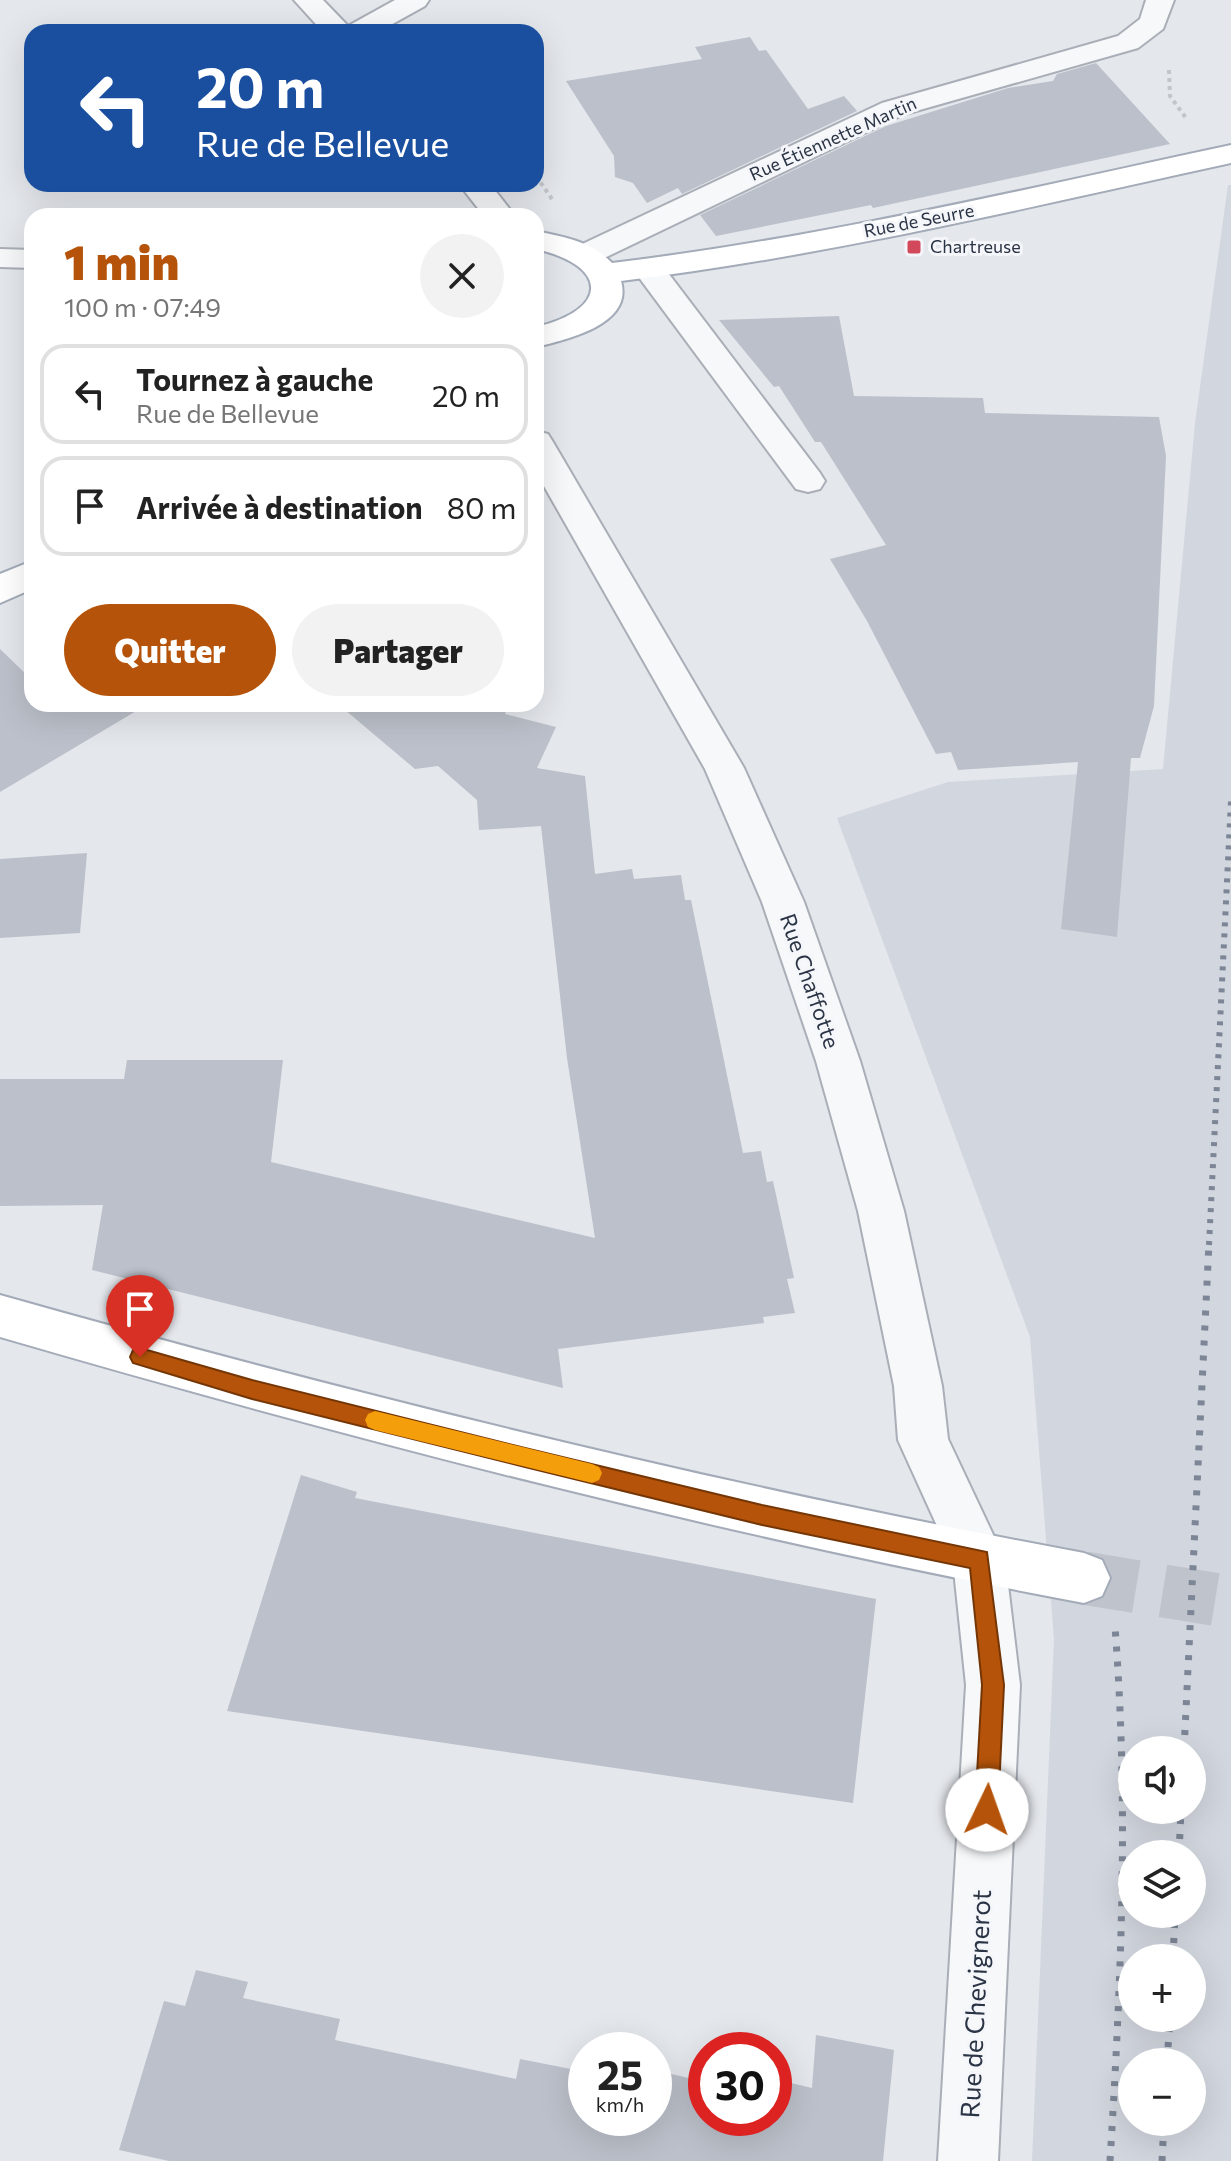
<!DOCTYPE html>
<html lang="fr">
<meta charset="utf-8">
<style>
body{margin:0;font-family:Commissioner,sans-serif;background:#f2f2f2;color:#222;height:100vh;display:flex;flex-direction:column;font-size:30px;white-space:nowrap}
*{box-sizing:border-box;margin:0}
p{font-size:26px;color:#767676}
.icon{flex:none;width:44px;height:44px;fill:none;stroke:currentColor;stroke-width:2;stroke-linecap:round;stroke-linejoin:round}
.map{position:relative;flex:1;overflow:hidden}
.drawer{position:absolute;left:24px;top:208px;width:520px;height:504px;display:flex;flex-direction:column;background:#fff;border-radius:24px;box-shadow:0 8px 32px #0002}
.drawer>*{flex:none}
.guide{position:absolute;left:24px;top:24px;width:520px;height:168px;border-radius:24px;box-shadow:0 8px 32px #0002;background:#1a4fa0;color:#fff;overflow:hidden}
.buttons{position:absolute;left:1118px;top:1736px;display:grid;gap:16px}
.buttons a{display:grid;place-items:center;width:88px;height:88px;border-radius:50%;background:#fff;box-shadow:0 8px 32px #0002;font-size:40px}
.speed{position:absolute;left:568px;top:2032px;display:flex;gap:16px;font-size:40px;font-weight:700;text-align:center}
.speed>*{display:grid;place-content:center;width:104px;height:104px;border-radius:50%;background:#fff;box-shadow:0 8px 32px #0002;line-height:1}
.speed small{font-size:20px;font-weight:400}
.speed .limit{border:12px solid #d22;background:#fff;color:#111}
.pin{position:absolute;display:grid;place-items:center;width:68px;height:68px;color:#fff;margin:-82px -34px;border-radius:50% 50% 50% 0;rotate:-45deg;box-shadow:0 0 8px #0007}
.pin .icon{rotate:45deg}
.me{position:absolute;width:88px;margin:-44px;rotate:3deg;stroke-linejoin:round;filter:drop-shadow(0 0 6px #0008)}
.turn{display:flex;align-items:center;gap:28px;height:168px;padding:0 40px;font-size:36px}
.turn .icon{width:104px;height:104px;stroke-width:2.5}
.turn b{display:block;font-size:56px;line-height:68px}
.round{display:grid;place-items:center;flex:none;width:84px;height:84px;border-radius:42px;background:#f2f2f2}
.head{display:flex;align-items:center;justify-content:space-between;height:136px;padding:0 40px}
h1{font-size:48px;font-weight:800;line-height:60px;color:#b45309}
.cta{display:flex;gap:16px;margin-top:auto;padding:16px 40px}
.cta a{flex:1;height:92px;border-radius:48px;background:#b45309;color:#fff;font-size:32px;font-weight:800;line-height:92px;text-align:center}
.cta a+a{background:#f2f2f2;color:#222}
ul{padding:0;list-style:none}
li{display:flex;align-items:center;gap:24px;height:100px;margin:0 16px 12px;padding:0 24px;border:4px solid #e0e0e0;border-radius:24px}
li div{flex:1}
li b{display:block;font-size:30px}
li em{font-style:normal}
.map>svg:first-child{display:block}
</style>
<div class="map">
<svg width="1231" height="2161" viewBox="0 0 1231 2161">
<rect width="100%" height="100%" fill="#e4e7ec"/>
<path fill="#d2d6de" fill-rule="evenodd" d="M 1228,185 L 1231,185 L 1231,2161 L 1032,2161 L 1054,1639 L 1030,1337 L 837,818 L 948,782 L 1163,769 L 1195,423 ZM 1132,1750 L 1192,1750 L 1192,1810 L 1132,1810 ZM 1132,1854 L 1192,1854 L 1192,1914 L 1132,1914 ZM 1132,1958 L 1192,1958 L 1192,2018 L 1132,2018 ZM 1132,2062 L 1192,2062 L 1192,2122 L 1132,2122 Z"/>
<g fill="#bbc0ca">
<polygon points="750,37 759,51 766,50 808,109 844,96 857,111 682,194 678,188 647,203 633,183 615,177 614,156 566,81 702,59 695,47"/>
<polygon points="1096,63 1170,144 873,208 871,205 716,236 700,215 886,126 1008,88 1053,81 1057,74"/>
<polygon points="839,316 854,396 983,398 985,413 1159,417 1166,456 1154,706 1140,758 1131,758 1117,937 1061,929 1078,762 958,770 951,752 936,754 867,621 830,559 886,545 821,442 815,442 779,386 774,387 719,320"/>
<polygon points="0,649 32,680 32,704 148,704 0,792"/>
<polygon points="338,704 509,704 505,714 556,727 537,768 585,776 595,874 632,869 634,879 681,875 685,900 691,900 743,1153 761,1151 767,1182 773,1181 794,1278 787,1279 795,1313 763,1317 764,1323 558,1349 563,1388 92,1270 103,1205 0,1206 0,1079 124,1079 127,1060 283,1060 271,1162 595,1238 567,1058 541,826 479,830 477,800 438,766 415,769"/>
<polygon points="87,853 80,933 0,938 0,859"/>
<polygon points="301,1475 357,1492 355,1498 876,1599 853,1803 227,1711"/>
<polygon points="196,1970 248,1982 243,1998 340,2019 335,2040 516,2079 520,2059 586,2072 586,2118 654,2118 654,2070 706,2082 706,2118 774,2118 774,2079 812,2088 816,2035 894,2050 883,2161 169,2161 119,2150 164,2001 185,2006"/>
</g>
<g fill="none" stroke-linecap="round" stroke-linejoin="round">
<polyline stroke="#bfc3cb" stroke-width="53" stroke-dasharray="53 27" stroke-linecap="butt" points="1084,1578 1231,1602"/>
<g stroke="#a9aeb7" stroke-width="4">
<g id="minor">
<polygon points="294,0 323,0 348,26 395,0 429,0 425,6 378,32 323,32"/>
<polygon points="1146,0 1174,0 1163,29 1138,48 902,115 598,261 587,263 576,261 571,254 576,247 882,103 1118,36 1140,19"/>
<polygon points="459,184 490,184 515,216 484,216"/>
<polygon points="0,249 32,250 32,268 0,267"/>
<polygon points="648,259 659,261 820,473 825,481 820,489 808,492 796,489 632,268 637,261"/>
<polygon points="536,431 548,434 553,442 744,768 804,902 860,1061 904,1211 942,1386 948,1439 1005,1560 1020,1685 998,2161 938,2161 966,1685 953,1561 898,1440 894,1386 858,1211 816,1061 762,902 705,769 536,472"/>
</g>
</g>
<g stroke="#a3abb8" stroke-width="4">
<g id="major">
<path d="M 1231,145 L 1231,163 C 1029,207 827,256 621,281 C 634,325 565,340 536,347 L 536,327 C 609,310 610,266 536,249 L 536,231 C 564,237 591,241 612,263 C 820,238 1026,189 1231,145 Z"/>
<polygon points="32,561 32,589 0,603 0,574"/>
<path d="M 0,1295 C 358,1396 718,1485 1084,1553 L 1102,1560 L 1110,1578 L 1102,1596 L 1084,1603 C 718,1534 358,1441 0,1337 Z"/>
</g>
</g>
<g stroke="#c2c5cb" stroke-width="4" stroke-dasharray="4 4" stroke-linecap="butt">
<polyline points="1169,70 1170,96 1186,118"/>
<polyline points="536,176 552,199"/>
</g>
<use href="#minor" fill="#f7f8fa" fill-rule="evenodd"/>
<use href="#major" fill="#fff" fill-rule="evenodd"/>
<polyline stroke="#7d8696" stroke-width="6" stroke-dasharray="4 7" stroke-linecap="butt" points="1209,1245 1231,801"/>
<g stroke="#7d8696" stroke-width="7" stroke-dasharray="5 10" stroke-linecap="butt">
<polyline points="1184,1750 1209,1243"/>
<polyline points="1179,1854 1181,1810"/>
<polyline points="1173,1958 1175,1914"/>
<polyline points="1167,2062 1170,2018"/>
<path d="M 1110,2161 C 1121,1983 1129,1806 1115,1627"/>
<polyline points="1162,2161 1164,2122"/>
</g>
</g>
<polygon fill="#b45309" stroke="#753606" stroke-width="2" points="140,1348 252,1380 525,1448 762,1505 987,1552 1004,1685 998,1810 995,1818 987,1822 979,1818 975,1810 982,1685 970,1568 762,1525 525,1467 252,1399 133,1363 130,1357 133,1350"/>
<polygon fill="#f59e0b" points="375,1411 592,1464 599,1467 602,1473 599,1480 592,1483 375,1430 368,1427 365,1420 368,1414"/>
<rect fill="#d1495b" stroke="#f4f6f9" stroke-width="3" x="906" y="239" width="16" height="16" rx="4"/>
<g text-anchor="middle" stroke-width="6" stroke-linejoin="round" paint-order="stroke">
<g font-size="18" fill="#2b3445" stroke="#f4f6f9">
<text transform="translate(833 139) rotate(-24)" y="6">Rue Étiennette Martin</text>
<text transform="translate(919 221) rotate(-11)" y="6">Rue de Seurre</text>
</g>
<g font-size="18" fill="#2b3445" stroke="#f4f6f9" text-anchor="start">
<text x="930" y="253">Chartreuse</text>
</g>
<g font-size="22" fill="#2b3445" stroke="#f4f6f9">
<text transform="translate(810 981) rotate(71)" y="8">Rue Chaffotte</text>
</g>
<g font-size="26" fill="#2b3445" stroke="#f4f6f9">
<text transform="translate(976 2004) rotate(-87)" y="9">Rue de Chevignerot</text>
</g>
</g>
</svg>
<div class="buttons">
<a><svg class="icon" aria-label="sound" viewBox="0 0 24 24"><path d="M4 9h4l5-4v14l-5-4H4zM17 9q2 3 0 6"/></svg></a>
<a><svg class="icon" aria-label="layers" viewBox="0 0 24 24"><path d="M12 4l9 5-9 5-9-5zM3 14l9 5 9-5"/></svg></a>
<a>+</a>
<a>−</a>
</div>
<div class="speed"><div>25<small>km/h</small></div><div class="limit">30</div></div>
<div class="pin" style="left:140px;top:1357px;background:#d93025"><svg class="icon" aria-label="arrive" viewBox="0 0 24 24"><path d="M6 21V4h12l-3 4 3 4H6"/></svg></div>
<svg class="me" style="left:987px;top:1810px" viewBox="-20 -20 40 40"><circle r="19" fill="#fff"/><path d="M0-13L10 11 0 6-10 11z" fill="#b45309"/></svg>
<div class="guide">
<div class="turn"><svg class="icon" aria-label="left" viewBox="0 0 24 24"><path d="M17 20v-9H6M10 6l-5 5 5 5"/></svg><div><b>20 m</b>Rue de Bellevue</div></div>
</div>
<section class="drawer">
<div class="head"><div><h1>1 min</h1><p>100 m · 07:49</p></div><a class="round"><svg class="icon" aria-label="close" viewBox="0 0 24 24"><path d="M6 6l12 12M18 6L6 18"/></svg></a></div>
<ul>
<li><svg class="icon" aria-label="left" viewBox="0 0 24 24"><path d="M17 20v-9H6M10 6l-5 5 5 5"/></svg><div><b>Tournez à gauche</b><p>Rue de Bellevue</p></div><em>20 m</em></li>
<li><svg class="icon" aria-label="arrive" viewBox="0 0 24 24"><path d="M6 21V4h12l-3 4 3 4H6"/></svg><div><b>Arrivée à destination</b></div><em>80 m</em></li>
</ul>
<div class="cta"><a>Quitter</a><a>Partager</a></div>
</section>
</div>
